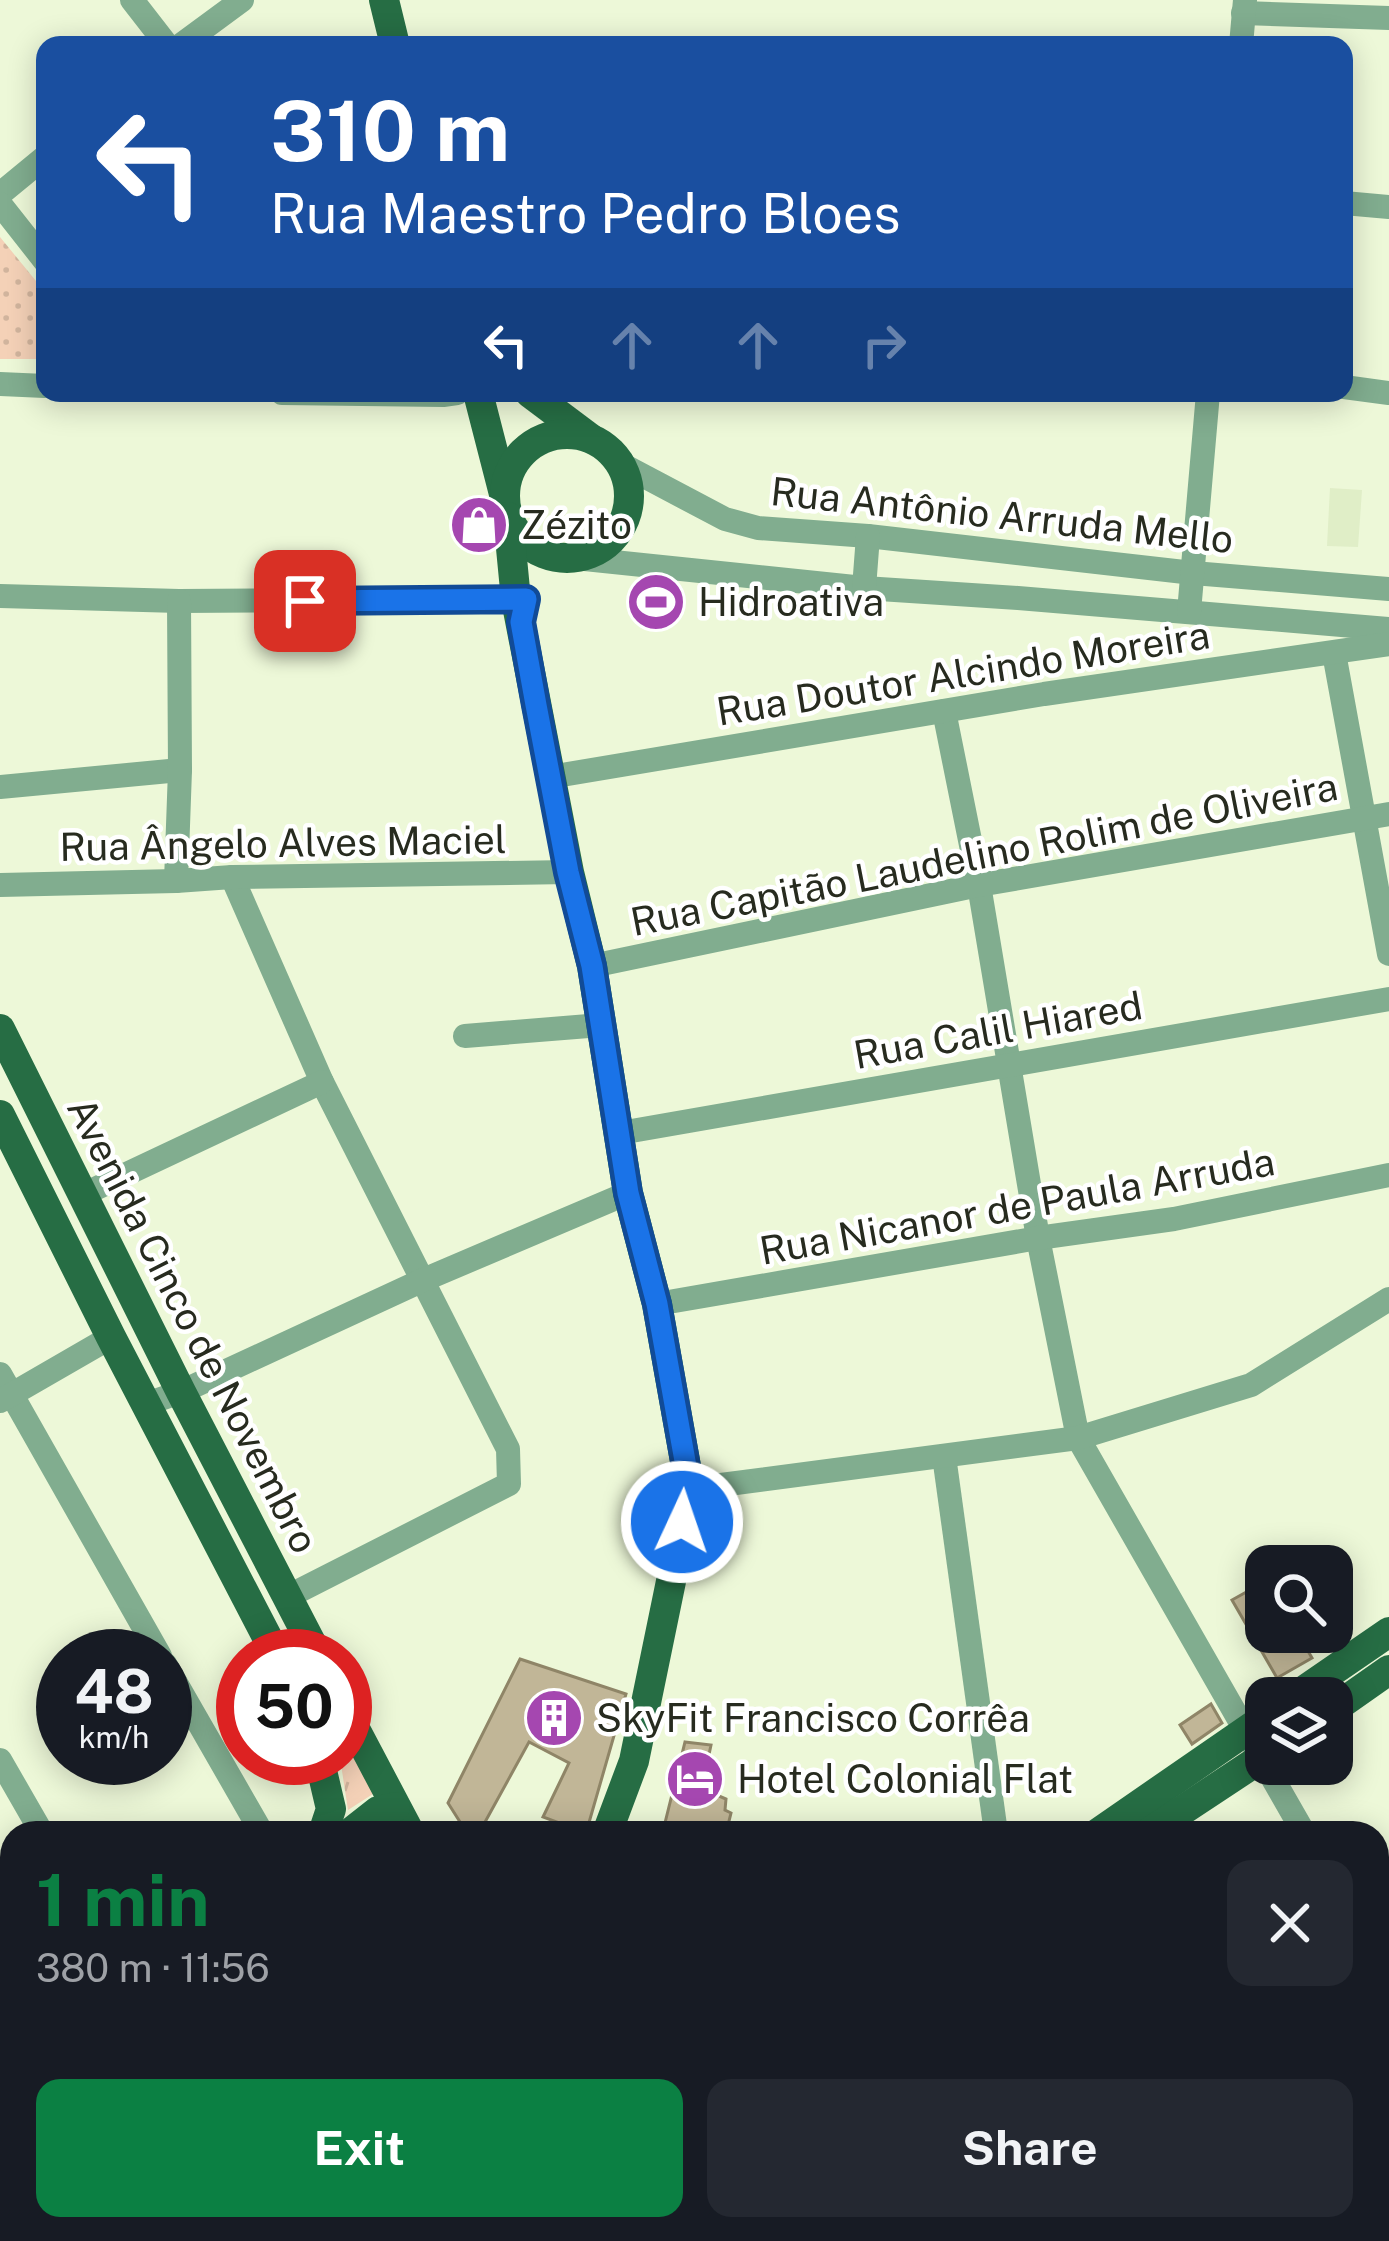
<!DOCTYPE html>
<meta charset="utf-8">
<style>
body{margin:0;font-family:"Public Sans",sans-serif;background:#242831;color:#f1f3f6;height:100vh;display:flex;flex-direction:column;font-size:45px;white-space:nowrap}
*{box-sizing:border-box;margin:0}
p{font-size:39px;color:#9ea1a6}
.icon{flex:none;width:66px;height:66px;fill:none;stroke:currentColor;stroke-width:2;stroke-linecap:round;stroke-linejoin:round}
.map{position:relative;flex:1;overflow:hidden}
.sheet{position:absolute;left:0px;top:1821px;width:1389px;height:420px;display:flex;flex-direction:column;background:#171b24;border-radius:36px 36px 0 0;box-shadow:0 6px 30px #0003}
.sheet>*{flex:none}
.banner{position:absolute;left:36px;top:36px;width:1317px;height:366px;border-radius:24px;box-shadow:0 6px 30px #0003;background:#1a4fa0;color:#fff;overflow:hidden}
.controls{position:absolute;left:1245px;top:1545px;display:grid;gap:24px}
.controls a{display:grid;place-items:center;width:108px;height:108px;border-radius:24px;background:#171b24;box-shadow:0 6px 30px #0003;font-size:60px}
.speed{position:absolute;left:36px;top:1629px;display:flex;gap:24px;font-size:60px;font-weight:700;text-align:center}
.speed>*{display:grid;place-content:center;width:156px;height:156px;border-radius:50%;background:#171b24;box-shadow:0 6px 30px #0003;line-height:1}
.speed small{font-size:30px;font-weight:400}
.speed .limit{border:18px solid #d22;background:#fff;color:#111}
.pin{position:absolute;display:grid;place-items:center;width:102px;height:102px;color:#fff;margin:-51px;border-radius:24px;box-shadow:0 6px 18px #0006}
.me{position:absolute;width:132px;margin:-66px;rotate:3deg;stroke-linejoin:round;filter:drop-shadow(0 0 9px #0008)}
.turn{display:flex;align-items:center;gap:42px;height:252px;padding:0 36px;font-size:54px}
.turn .icon{width:156px;height:156px;stroke-width:2.5}
.turn b{display:block;font-size:84px;line-height:102px}
.lanes{display:flex;align-items:center;height:114px;padding:0 36px;background:#0003;justify-content:center;gap:60px;direction:ltr}
.lanes .off{opacity:.35}
.round{display:grid;place-items:center;flex:none;width:126px;height:126px;border-radius:24px;background:#242831}
.headline{display:flex;align-items:center;justify-content:space-between;height:204px;padding:0 36px}
h1{font-size:72px;font-weight:700;line-height:90px;color:#0b8043}
.cta{display:flex;gap:24px;margin-top:auto;padding:24px 36px}
.cta a{flex:1;height:138px;border-radius:24px;background:#0b8043;color:#fff;font-size:48px;font-weight:700;line-height:138px;text-align:center}
.cta a+a{background:#242831;color:#f1f3f6}
.map>svg:first-child{display:block}
</style>
<div class="map">
<svg width="1389" height="2241" viewBox="0 0 1389 2241">
<defs>
<pattern id="grass-dots" width="8" height="8" patternUnits="userSpaceOnUse" patternTransform="scale(3)"><rect width="8" height="8" fill="#f4d1b7"/><path d="M2 2h.1M6 6h.1" fill="none" stroke="#d1b49d" stroke-width="1.8" stroke-linecap="round"/></pattern>
<pattern id="park-tufts" width="24" height="20" patternUnits="userSpaceOnUse" patternTransform="scale(3)"><rect width="24" height="20" fill="#f4d1b7"/><path d="M3 7l-1-3M5 7V3M7 7l1-3M15 17l-1-3M17 17v-4M19 17l1-3" fill="none" stroke="#d1b49d"/></pattern>
</defs>
<rect width="100%" height="100%" fill="#edf8d8"/>
<polygon fill="#e0eec7" points="1330,488 1362,490 1358,547 1327,546"/>
<polygon fill="url(#grass-dots)" points="0,237 45,292 45,359 0,359"/>
<polygon fill="url(#park-tufts)" points="345,1742 349,1742 373,1794 348,1810 340,1758 345,1758"/>
<g fill="#c1b697" stroke="#8f8567" stroke-width="3">
<polygon points="1266,1581 1266,1632 1297,1632 1312,1658 1277,1678 1232,1600"/>
<polygon points="520,1659 626,1694 586,1833 543,1817 569,1763 529,1742 479,1833 467,1833 448,1803"/>
<polygon points="1211,1704 1222,1723 1192,1744 1180,1725"/>
<polygon points="685,1742 711,1745 707,1764 716,1766 712,1793 726,1799 725,1810 731,1813 726,1833 676,1833 664,1827"/>
</g>
<g fill="none" stroke-linecap="round" stroke-linejoin="round">
<g stroke="#81ad8f" stroke-width="24">
<polyline points="132,0 167,45"/>
<polyline points="1243,13 1389,18"/>
<polyline points="181,45 242,0"/>
<polyline points="1241,45 1245,0"/>
<polyline points="0,194 45,157"/>
<polyline points="1344,203 1389,207"/>
<polyline points="0,204 45,261"/>
<polyline points="0,384 45,386"/>
<polyline points="1344,387 1389,393"/>
<polyline points="282,393 443,395 457,393"/>
<polyline points="621,464 725,519 758,528 868,536 1193,573 1389,589"/>
<polyline points="575,558 864,588 1018,598 1389,629"/>
<polyline points="864,588 868,536"/>
<polyline points="0,596 179,601 526,599"/>
<polyline points="1189,612 1208,393"/>
<polyline points="1334,653 1389,954"/>
<polyline points="944,711 979,885 1038,1238 1078,1438 1304,1833"/>
<polyline points="550,777 1044,694 1389,644"/>
<polyline points="0,787 180,770"/>
<polyline points="232,877 322,1082 508,1449 509,1484 287,1597"/>
<polyline points="176,881 180,770 179,601"/>
<polyline points="0,885 176,881 232,877 569,872"/>
<polyline points="592,966 979,885 1389,814"/>
<polyline points="465,1036 601,1025"/>
<polyline points="620,1133 1389,999"/>
<polyline points="82,1195 322,1082"/>
<polyline points="657,1304 1038,1238 1174,1219 1389,1175"/>
<polyline points="0,1374 160,1656"/>
<polyline points="0,1401 111,1337"/>
<polyline points="146,1404 181,1392 421,1281 628,1193"/>
<polyline points="944,1456 996,1833"/>
<polyline points="690,1489 1078,1438 1251,1385 1389,1299"/>
<polyline points="165,1664 262,1833"/>
<polyline points="0,1760 42,1833"/>
<polyline points="505,1833 508,1833"/>
<polyline points="1377,1963 1389,1984"/>
<polyline points="1377,2074 1389,2074"/>
<polyline points="259,2229 264,2241"/>
</g>
<g stroke="#266d44" stroke-width="30">
<polyline points="384,0 395,45"/>
<polyline points="478,393 505,498"/>
<polyline points="530,393 590,438"/>
<circle cx="567" cy="496" r="62"/>
<polyline points="508,517 516,600 569,872 592,966 628,1193 657,1304 690,1489 634,1761 607,1833"/>
<polyline points="0,1029 181,1392 318,1656"/>
<polyline points="0,1115 111,1337 277,1656"/>
<polyline points="1293,1698 1389,1632"/>
<polyline points="345,1710 410,1833"/>
<polyline points="1332,1710 1389,1670"/>
<polyline points="319,1758 331,1809 323,1833"/>
<polyline points="350,1833 378,1811 395,1807"/>
<polyline points="1098,1833 1266,1717"/>
<polyline points="1148,1833 1266,1755"/>
<polyline points="0,2068 12,2060"/>
<polyline points="0,2139 12,2159"/>
<polyline points="605,2229 610,2241"/>
<polyline points="43,2241 51,2229"/>
<polyline points="118,2241 161,2229"/>
<polyline points="844,2241 848,2229"/>
</g>
</g>
<g fill="none" stroke-linecap="round" stroke-linejoin="round">
<g stroke="#114b97" stroke-width="30">
<polyline id="route" points="305,601 526,599 521,622 536,705 568,872 592,966 628,1193 657,1304 690,1489 682,1522"/>
</g>
<use href="#route" stroke="#1a73e8" stroke-width="21"/>
</g>
<defs>
<g id="shop-disc" transform="scale(3)"><circle r="9.5" fill="#a547b0" stroke="#fff"/><path d="M-5-2.5h2.3a2.7 3.5 0 0 1 5.4 0H5L5.5 6h-11ZM-1.5-2.5h3a1.5 2.3 0 0 0-3 0Z" fill="#fff"/></g>
<g id="stadium-disc" transform="scale(3)"><circle r="9.5" fill="#a547b0" stroke="#fff"/><path d="M0-5a6.5 5 0 1 0 0 10a6.5 5 0 1 0 0-10ZM-3.5-1.8h7v3.6h-7Z" fill="#fff"/></g>
<g id="building-disc" transform="scale(3)"><circle r="9.5" fill="#a547b0" stroke="#fff"/><path d="M-4-6H4V6H1V3H-1V6H-4ZM-2.5-4.3h1.7v1.8h-1.7ZM.8-4.3h1.7v1.8H.8ZM-2.5-1h1.7V.8h-1.7ZM.8-1h1.7V.8H.8Z" fill="#fff"/></g>
<g id="hotel-disc" transform="scale(3)"><circle r="9.5" fill="#a547b0" stroke="#fff"/><path d="M-6-4.5h1.5V1H6V5H4.5V3h-9V5H-6ZM-4 0a1.8 1.8 0 1 1 3.6 0ZM.5 0V-2.5h3Q6-2.5 6 0Z" fill="#fff"/></g>
</defs>
<g fill-rule="evenodd">
<use href="#shop-disc" x="479" y="525"/>
<use href="#stadium-disc" x="656" y="602"/>
<use href="#building-disc" x="554" y="1718"/>
<use href="#hotel-disc" x="695" y="1779"/>
</g>
<g text-anchor="middle" stroke-width="9" stroke-linejoin="round" paint-order="stroke">
<g font-size="39" fill="#272b1f" stroke="#fff">
<text transform="translate(1002 515) rotate(6)" y="14">Rua Antônio Arruda Mello</text>
<text transform="translate(963 673) rotate(-9)" y="14">Rua Doutor Alcindo Moreira</text>
<text transform="translate(283 843) rotate(-1)" y="14">Rua Ângelo Alves Maciel</text>
<text transform="translate(984 854) rotate(-11)" y="14">Rua Capitão Laudelino Rolim de Oliveira</text>
<text transform="translate(998 1030) rotate(-10)" y="14">Rua Calil Hiared</text>
<text transform="translate(1017 1206) rotate(-10)" y="14">Rua Nicanor de Paula Arruda</text>
<text transform="translate(193 1325) rotate(63)" y="14">Avenida Cinco de Novembro</text>
</g>
<g font-size="39" fill="#272b1f" stroke="#fff" text-anchor="start">
<text x="521" y="539">Zézito</text>
<text x="698" y="616">Hidroativa</text>
<text x="596" y="1732">SkyFit Francisco Corrêa</text>
<text x="737" y="1793">Hotel Colonial Flat</text>
</g>
</g>
</svg>
<div class="controls">
<a><svg class="icon" aria-label="search" viewBox="0 0 24 24"><circle cx="10" cy="10" r="6"/><path d="M15 15l6 6"/></svg></a>
<a><svg class="icon" aria-label="layers" viewBox="0 0 24 24"><path d="M12 4l9 5-9 5-9-5zM3 14l9 5 9-5"/></svg></a>
</div>
<div class="speed"><div>48<small>km/h</small></div><div class="limit">50</div></div>
<div class="pin" style="left:305px;top:601px;background:#d93025"><svg class="icon" aria-label="arrive" viewBox="0 0 24 24"><path d="M6 21V4h12l-3 4 3 4H6"/></svg></div>
<svg class="me" style="left:682px;top:1522px" viewBox="-20 -20 40 40"><circle r="17" fill="#1a73e8" stroke="#fff" stroke-width="3"/><path d="M0-11L8 9 0 5-8 9z" fill="#fff"/></svg>
<div class="banner">
<div class="turn"><svg class="icon" aria-label="left" viewBox="0 0 24 24"><path d="M17 20v-9H6M10 6l-5 5 5 5"/></svg><div><b>310 m</b>Rua Maestro Pedro Bloes</div></div>
<div class="lanes"><svg class="icon" aria-label="left" viewBox="0 0 24 24"><path d="M17 20v-9H6M10 6l-5 5 5 5"/></svg><svg class="icon off" aria-label="ahead" viewBox="0 0 24 24"><path d="M12 20V5M6 11l6-6 6 6"/></svg><svg class="icon off" aria-label="ahead" viewBox="0 0 24 24"><path d="M12 20V5M6 11l6-6 6 6"/></svg><svg class="icon off" aria-label="right" viewBox="0 0 24 24"><path d="M7 20v-9h11M14 6l5 5-5 5"/></svg></div>
</div>
<section class="sheet">
<div class="headline"><div><h1>1 min</h1><p>380 m · 11:56</p></div><a class="round"><svg class="icon" aria-label="close" viewBox="0 0 24 24"><path d="M6 6l12 12M18 6L6 18"/></svg></a></div>
<div class="cta"><a>Exit</a><a>Share</a></div>
</section>
</div>
